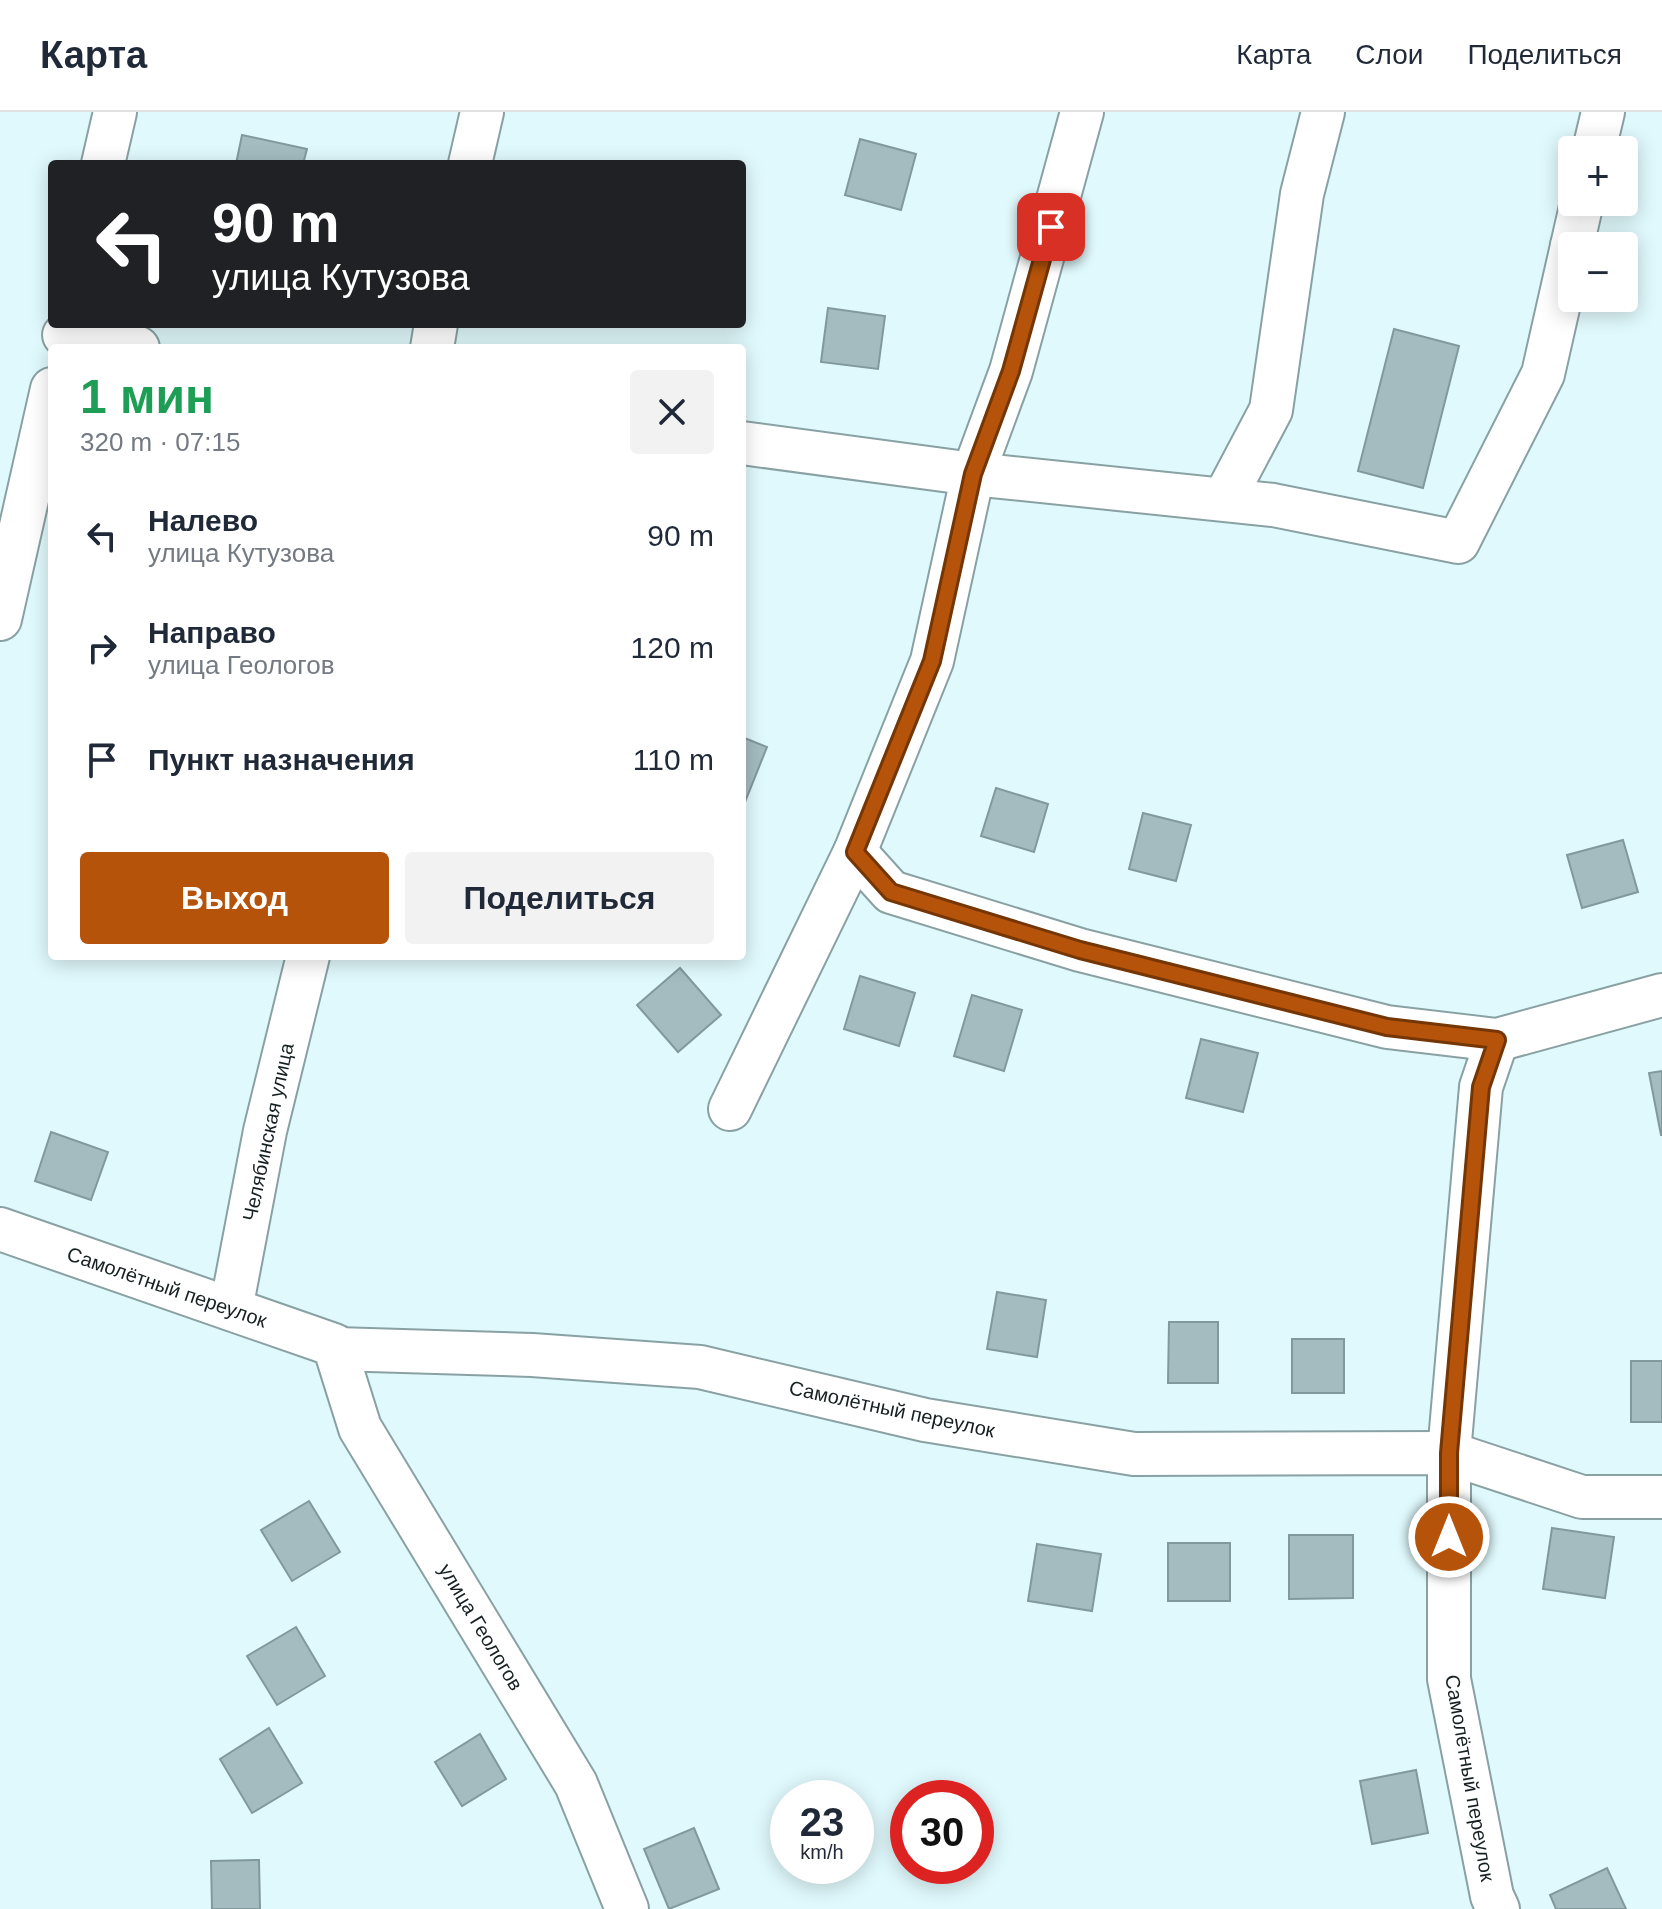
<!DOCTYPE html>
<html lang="ru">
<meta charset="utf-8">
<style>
body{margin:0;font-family:Arial,sans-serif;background:#f2f2f3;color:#1f2937;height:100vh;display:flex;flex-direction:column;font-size:30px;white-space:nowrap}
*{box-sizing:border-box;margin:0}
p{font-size:26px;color:#747a83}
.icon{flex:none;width:44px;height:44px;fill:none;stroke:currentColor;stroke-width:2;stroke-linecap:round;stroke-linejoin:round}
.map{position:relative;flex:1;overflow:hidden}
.sheet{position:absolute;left:48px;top:232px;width:698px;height:616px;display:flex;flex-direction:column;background:#fff;border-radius:8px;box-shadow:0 4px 20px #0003}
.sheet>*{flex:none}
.banner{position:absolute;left:48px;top:48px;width:698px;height:168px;border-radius:8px;box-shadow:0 4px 20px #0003;background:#202124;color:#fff;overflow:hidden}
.buttons{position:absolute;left:1558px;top:24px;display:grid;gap:16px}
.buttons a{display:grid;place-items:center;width:80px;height:80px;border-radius:8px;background:#fff;box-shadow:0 4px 20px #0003;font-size:40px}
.speed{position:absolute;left:770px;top:1668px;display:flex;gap:16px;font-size:40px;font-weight:700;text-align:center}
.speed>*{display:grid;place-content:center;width:104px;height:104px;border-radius:50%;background:#fff;box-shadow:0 4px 20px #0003;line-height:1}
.speed small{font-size:20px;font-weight:400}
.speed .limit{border:12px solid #d22;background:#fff;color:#111}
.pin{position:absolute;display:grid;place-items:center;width:68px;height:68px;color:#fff;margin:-34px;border-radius:16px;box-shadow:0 4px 12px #0006}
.me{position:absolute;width:88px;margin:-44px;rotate:0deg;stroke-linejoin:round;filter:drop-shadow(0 0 6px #0008)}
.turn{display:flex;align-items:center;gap:28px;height:168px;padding:0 32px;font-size:36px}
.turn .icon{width:104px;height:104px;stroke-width:2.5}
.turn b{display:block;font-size:56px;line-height:68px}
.round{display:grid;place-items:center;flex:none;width:84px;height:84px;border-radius:8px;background:#f2f2f3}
.summary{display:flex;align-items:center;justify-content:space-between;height:136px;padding:0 32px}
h1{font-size:48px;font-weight:700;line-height:60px;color:#1e9e55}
.button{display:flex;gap:16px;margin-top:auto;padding:16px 32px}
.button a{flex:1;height:92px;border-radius:8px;background:#b45309;color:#fff;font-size:32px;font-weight:700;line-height:92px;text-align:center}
.button a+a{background:#f2f2f3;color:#1f2937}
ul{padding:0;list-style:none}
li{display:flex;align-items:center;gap:24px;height:112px;padding:0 32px}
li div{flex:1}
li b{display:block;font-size:30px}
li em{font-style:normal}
header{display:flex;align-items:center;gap:48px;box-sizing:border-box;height:112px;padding:0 40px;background:#fff;border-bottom:2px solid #e0e1e3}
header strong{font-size:38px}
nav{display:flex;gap:44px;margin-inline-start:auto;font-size:28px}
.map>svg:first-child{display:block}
</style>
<header>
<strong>Карта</strong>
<nav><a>Карта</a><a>Слои</a><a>Поделиться</a></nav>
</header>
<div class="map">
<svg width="1662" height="1797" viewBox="0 0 1662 1797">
<rect width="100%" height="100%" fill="#e0f9fc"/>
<g fill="#a4bcc0" stroke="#82999c" stroke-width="2">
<polygon points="242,23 307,37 303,52 236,52"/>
<polygon points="860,27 916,42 901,98 845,83"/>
<polygon points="828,196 885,204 878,257 821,250"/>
<polygon points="1394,217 1459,234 1423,376 1358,359"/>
<polygon points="742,625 767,635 745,690 742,689"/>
<polygon points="996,676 1048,692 1034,740 981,724"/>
<polygon points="1143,701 1191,713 1176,769 1129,757"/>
<polygon points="1623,728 1638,780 1582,796 1567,743"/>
<polygon points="680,856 721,903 678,940 637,893"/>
<polygon points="860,864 915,881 899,934 844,917"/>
<polygon points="972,883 1022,898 1004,959 954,944"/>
<polygon points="1201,927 1258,941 1243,1000 1186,986"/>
<polygon points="1662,959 1662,1023 1661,1023 1649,961"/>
<polygon points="51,1020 108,1040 91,1088 35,1069"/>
<polygon points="997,1180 1046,1188 1037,1245 987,1237"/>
<polygon points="1169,1210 1218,1210 1218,1271 1168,1271"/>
<rect x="1292" y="1227" width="52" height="54"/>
<rect x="1631" y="1249" width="31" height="61"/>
<polygon points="309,1389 340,1440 292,1469 261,1418"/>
<polygon points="1552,1416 1614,1425 1605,1486 1543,1477"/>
<polygon points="1289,1423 1353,1423 1353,1486 1289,1487"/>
<rect x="1168" y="1431" width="62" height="58"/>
<polygon points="1037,1432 1101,1442 1092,1499 1028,1489"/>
<polygon points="296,1515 325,1564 277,1593 247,1544"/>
<polygon points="269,1616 302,1671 252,1701 220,1647"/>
<polygon points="480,1622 506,1667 462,1694 435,1650"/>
<polygon points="1416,1658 1428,1721 1372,1732 1360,1669"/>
<polygon points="694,1716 719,1777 669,1797 644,1737"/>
<polygon points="259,1748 260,1797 212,1797 211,1749"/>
<polygon points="1607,1756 1626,1797 1556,1797 1550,1783"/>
</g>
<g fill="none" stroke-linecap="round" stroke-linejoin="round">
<g stroke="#8aa1a4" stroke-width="46">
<g id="minor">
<polyline points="1594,38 1603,0"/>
<polyline points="103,52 115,0"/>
<polyline points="470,52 482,0"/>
<polyline points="1572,134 1582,90"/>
<polyline points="64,223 138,236"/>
<polyline points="432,236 436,212"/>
<polyline points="742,331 973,362 1273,393 1458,430 1543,262 1572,134"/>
<polyline points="1224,387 1271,298 1302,82 1323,0"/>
<polyline points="0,507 52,277"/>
<polyline points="855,740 891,780 1080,838 1387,915 1497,928 1662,883"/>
<polyline points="1497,928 1481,975 1449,1341 1449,1567 1492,1784 1498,1797"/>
<polyline points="730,997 855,740 932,549 973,362 1011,259 1082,0"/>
<polyline points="0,1117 334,1233 360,1316 576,1672 627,1797"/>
<polyline points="231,1197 265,1019 308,844"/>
<polyline points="336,1237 532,1243 700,1255 925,1308 1134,1342 1449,1341 1582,1385 1662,1385"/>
</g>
</g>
<use href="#minor" stroke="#fff" stroke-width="42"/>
</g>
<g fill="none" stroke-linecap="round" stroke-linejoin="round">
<g stroke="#753606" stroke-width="20">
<polyline id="route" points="1051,115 1011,259 973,362 932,549 855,740 891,780 1080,838 1387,915 1497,928 1481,975 1449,1341 1449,1425"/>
</g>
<use href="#route" stroke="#b45309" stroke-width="14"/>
</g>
<g text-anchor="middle" stroke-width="7" stroke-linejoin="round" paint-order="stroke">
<g font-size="20" fill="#172022" stroke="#fff">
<text transform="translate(268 1020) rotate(-78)" y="7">Челябинская улица</text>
<text transform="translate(167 1175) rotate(19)" y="7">Самолётный переулок</text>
<text transform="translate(892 1297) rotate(12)" y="7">Самолётный переулок</text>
<text transform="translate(481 1515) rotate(59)" y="7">улица Геологов</text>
<text transform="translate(1470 1666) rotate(80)" y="7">Самолётный переулок</text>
</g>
</g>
</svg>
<div class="buttons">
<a>+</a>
<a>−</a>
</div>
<div class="speed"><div>23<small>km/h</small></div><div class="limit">30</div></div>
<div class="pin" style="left:1051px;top:115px;background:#d93025"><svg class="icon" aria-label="arrive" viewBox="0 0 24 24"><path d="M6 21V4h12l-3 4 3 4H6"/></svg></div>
<svg class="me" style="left:1449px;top:1425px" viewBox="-20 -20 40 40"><circle r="17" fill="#b45309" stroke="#fff" stroke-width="3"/><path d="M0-11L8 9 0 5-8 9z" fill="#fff"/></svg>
<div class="banner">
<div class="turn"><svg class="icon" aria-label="left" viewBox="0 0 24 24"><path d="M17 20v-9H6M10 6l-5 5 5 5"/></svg><div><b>90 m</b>улица Кутузова</div></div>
</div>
<section class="sheet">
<div class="summary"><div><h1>1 мин</h1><p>320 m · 07:15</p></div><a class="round"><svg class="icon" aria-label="close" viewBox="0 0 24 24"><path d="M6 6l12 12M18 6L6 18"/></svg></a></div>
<ul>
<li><svg class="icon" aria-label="left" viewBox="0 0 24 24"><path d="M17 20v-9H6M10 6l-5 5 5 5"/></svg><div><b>Налево</b><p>улица Кутузова</p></div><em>90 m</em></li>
<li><svg class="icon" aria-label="right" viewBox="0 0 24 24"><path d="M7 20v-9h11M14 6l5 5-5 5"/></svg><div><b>Направо</b><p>улица Геологов</p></div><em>120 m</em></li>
<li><svg class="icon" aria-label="arrive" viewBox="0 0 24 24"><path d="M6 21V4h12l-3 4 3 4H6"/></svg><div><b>Пункт назначения</b></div><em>110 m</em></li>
</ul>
<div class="button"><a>Выход</a><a>Поделиться</a></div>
</section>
</div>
